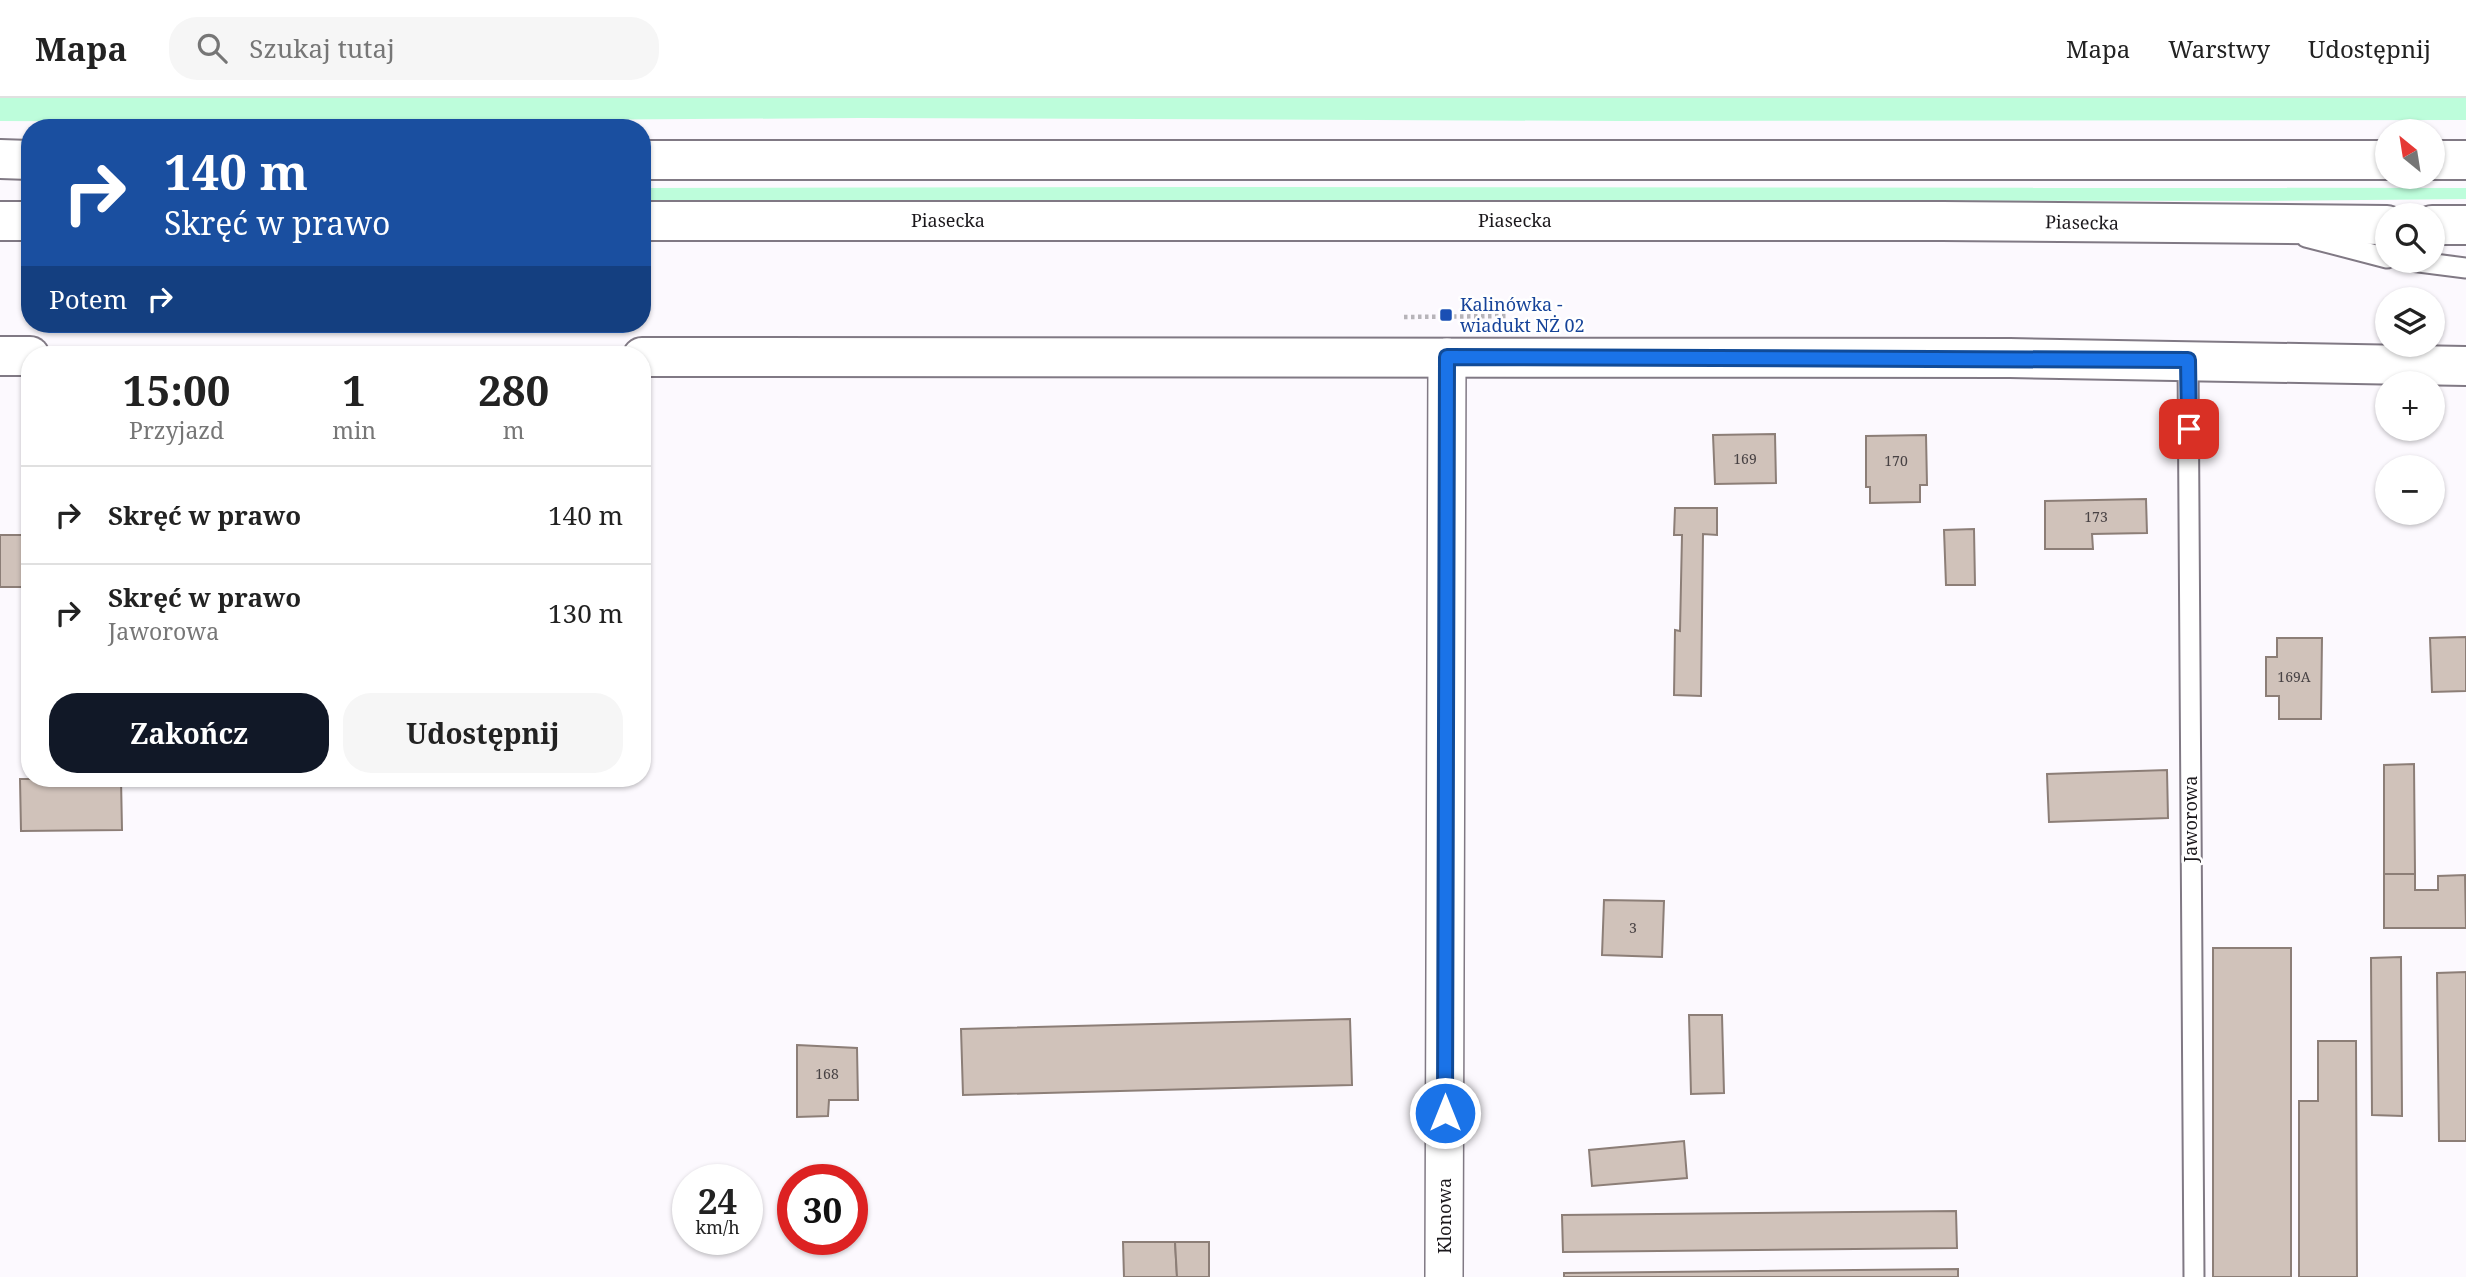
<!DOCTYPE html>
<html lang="pl">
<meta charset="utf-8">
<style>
body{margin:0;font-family:"Noto Serif",serif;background:#f6f6f6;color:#222;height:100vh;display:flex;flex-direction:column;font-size:26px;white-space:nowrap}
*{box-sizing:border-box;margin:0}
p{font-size:23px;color:#767676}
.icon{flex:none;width:38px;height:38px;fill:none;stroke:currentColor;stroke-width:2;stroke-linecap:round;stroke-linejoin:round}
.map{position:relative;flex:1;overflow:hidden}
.sheet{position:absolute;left:21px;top:248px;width:630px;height:441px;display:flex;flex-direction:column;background:#fff;border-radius:28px;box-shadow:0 2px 5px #0004}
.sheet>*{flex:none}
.top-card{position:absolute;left:21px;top:21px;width:630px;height:214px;border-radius:28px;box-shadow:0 2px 5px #0004;background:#1a4fa0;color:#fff;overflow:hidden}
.needle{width:46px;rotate:330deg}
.controls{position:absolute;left:2375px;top:21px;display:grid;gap:14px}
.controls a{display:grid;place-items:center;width:70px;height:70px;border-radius:50%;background:#fff;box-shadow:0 2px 5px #0004;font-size:35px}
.speed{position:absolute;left:672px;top:1066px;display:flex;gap:14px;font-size:35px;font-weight:700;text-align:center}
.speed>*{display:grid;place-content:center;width:91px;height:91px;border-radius:50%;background:#fff;box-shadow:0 2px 5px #0004;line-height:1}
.speed small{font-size:18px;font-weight:400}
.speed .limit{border:10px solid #d22;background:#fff;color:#111}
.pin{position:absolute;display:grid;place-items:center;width:60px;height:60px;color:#fff;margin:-30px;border-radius:14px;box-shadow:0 4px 10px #0006}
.me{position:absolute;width:77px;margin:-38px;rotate:0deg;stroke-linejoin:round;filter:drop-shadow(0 0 5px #0008)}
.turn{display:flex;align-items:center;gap:24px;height:147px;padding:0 28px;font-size:32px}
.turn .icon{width:91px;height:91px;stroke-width:2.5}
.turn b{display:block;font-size:49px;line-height:60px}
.then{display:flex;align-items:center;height:66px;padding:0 28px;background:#0003;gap:14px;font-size:26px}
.eta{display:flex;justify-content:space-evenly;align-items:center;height:119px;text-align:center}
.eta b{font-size:42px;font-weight:700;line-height:49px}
.primary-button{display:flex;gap:14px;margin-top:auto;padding:14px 28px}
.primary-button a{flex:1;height:80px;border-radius:28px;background:#111827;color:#fff;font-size:28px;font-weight:700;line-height:80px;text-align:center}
.primary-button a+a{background:#f6f6f6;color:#222}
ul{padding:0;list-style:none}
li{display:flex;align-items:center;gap:21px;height:98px;padding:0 28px;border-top:2px solid #e0e0e0}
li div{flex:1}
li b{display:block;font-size:26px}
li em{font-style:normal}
header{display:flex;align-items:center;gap:42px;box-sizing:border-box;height:98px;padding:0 35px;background:#fff;border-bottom:2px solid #e0e0e0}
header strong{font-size:33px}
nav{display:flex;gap:38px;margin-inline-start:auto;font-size:24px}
.search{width:490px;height:63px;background:#f6f6f6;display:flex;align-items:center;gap:18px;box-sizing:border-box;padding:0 24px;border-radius:28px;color:#767676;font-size:26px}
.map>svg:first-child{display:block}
</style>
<header>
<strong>Mapa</strong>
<div class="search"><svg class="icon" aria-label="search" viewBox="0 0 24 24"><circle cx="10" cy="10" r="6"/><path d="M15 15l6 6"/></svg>Szukaj tutaj</div>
<nav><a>Mapa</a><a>Warstwy</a><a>Udostępnij</a></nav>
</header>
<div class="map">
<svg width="2466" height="1179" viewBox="0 0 2466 1179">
<rect width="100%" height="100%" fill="#fcf9fe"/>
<g fill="#bdfddb">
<polygon points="0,0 2466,0 2466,22 1621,23 860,20 238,24 0,23"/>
<polygon points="1163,89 2466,90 2466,101 2269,103 642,102 642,90"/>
</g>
<g fill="#d0c2ba" stroke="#8c7e77" stroke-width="2">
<polygon points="1775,336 1776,385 1715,386 1713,337"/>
<polygon points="1926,337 1927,387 1920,387 1920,404 1870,405 1870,389 1866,389 1866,338"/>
<polygon points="2146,401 2147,435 2092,436 2093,451 2045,451 2045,403"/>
<polygon points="1675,410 1717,410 1717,437 1703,436 1701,598 1674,597 1675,532 1680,533 1682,437 1674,437"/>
<polygon points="1974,431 1975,487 1946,487 1944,432"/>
<rect x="0" y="437" width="30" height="52"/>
<polygon points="2466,539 2466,593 2432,594 2430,540"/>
<polygon points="2277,540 2322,540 2321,621 2279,621 2279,598 2266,598 2266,559 2277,559"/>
<polygon points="2414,666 2415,776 2384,776 2384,667"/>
<polygon points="2167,672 2168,720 2049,724 2047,676"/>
<polygon points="20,681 121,681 122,732 21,733"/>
<polygon points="2384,776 2415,776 2415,792 2438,792 2438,778 2465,777 2466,830 2384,830"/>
<polygon points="1604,802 1664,803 1662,859 1602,857"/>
<rect x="2213" y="850" width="78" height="329"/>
<polygon points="2401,859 2402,1018 2372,1017 2371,860"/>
<polygon points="2466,874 2466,1043 2439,1043 2437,875"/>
<polygon points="1689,917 1722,917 1724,995 1691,996"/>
<polygon points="1350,921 1352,987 963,997 961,931"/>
<polygon points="2318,943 2356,943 2357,1179 2299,1179 2299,1003 2318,1003"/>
<polygon points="797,947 857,950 858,1002 829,1002 828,1018 797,1019"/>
<polygon points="1684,1043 1687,1080 1592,1088 1589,1052"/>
<polygon points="1956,1113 1957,1150 1563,1154 1562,1117"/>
<polygon points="1123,1144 1175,1144 1177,1179 1124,1179"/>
<polygon points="1175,1144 1209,1144 1209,1179 1177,1179"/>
<polygon points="1958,1171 1958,1179 1564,1179 1564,1175"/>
</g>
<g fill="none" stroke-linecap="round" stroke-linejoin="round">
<g stroke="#807984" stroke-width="23">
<g id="lane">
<polyline points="2306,139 2387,160"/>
<polyline points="2411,163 2466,170"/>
<polyline points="2188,262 2194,1179"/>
</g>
</g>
<g stroke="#807984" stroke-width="40">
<polyline id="street" points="1444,1179 1447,259"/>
</g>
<g stroke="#807984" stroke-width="42">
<g id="secondary">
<polyline points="0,258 30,258"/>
<polyline points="642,259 2010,260 2466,268"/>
</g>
</g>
<g stroke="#807984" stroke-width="42">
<g id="highway">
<polyline points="0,61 30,62"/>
<polyline points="642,62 2387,62"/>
<polyline points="2432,62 2466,62"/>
<polyline points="0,123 30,123"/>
<polyline points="642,123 1942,123 2387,127"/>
<polyline points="2432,127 2466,127"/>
</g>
</g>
<polyline stroke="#b7b4b9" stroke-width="4.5" stroke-dasharray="3.5 3.5" stroke-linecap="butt" points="1404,219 1507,218"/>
<use href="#lane" stroke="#fff" stroke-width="19"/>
<use href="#street" stroke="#fff" stroke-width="37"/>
<use href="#secondary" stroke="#fff" stroke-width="38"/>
<use href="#highway" stroke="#fff" stroke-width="38"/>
</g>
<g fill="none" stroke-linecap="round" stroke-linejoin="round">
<g stroke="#114b97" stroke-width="18">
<polyline id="route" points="1445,1015 1447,259 2188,262 2189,331"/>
</g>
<use href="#route" stroke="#1a73e8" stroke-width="12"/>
</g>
<rect fill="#1a4fb4" stroke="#fff" stroke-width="2.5" x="1439" y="210" width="14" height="14" rx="3.5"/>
<g text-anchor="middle" stroke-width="5" stroke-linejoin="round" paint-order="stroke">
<g font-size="14" fill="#484244">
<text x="1745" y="366">169</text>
<text x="1896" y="368">170</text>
<text x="2096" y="424">173</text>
<text x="2294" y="584">169A</text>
<text x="1633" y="835">3</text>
<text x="827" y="981">168</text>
</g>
<g font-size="18" fill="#1b181c" stroke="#fff">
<text x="948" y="129">Piasecka</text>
<text x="1515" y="129">Piasecka</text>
<text transform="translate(2082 125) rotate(1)" y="6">Piasecka</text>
<text transform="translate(2191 721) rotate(-90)" y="6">Jaworowa</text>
<text transform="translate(1445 1118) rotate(-90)" y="6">Klonowa</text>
</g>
<g font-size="18" fill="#164399" stroke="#fff" text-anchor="start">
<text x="1460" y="213">Kalinówka -<tspan x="1460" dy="21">wiadukt NŻ 02</tspan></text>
</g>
</g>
</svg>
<div class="controls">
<a><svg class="needle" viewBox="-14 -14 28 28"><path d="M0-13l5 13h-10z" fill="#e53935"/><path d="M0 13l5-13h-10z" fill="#767676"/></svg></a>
<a><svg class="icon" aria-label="search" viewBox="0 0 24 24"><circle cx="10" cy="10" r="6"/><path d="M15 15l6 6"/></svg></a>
<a><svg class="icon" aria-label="layers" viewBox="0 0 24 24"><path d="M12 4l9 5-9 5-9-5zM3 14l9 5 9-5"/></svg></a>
<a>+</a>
<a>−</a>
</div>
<div class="speed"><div>24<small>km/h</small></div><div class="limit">30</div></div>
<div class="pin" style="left:2189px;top:331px;background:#d93025"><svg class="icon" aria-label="arrive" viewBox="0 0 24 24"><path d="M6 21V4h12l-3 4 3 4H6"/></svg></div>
<svg class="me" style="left:1445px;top:1015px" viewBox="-20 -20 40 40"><circle r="17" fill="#1a73e8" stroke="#fff" stroke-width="3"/><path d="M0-11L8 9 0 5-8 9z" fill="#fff"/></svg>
<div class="top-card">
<div class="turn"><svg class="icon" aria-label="right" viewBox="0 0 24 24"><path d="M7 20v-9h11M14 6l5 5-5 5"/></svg><div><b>140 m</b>Skręć w prawo</div></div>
<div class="then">Potem<svg class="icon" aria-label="right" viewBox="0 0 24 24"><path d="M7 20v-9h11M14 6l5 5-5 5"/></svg></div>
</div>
<section class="sheet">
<div class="eta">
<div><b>15:00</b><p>Przyjazd</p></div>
<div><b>1</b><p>min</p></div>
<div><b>280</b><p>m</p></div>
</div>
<ul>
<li><svg class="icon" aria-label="right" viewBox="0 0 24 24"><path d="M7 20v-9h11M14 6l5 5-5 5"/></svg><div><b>Skręć w prawo</b></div><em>140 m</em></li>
<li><svg class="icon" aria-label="right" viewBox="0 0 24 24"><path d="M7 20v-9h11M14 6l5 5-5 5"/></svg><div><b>Skręć w prawo</b><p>Jaworowa</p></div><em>130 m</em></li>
</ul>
<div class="primary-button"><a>Zakończ</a><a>Udostępnij</a></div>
</section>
</div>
